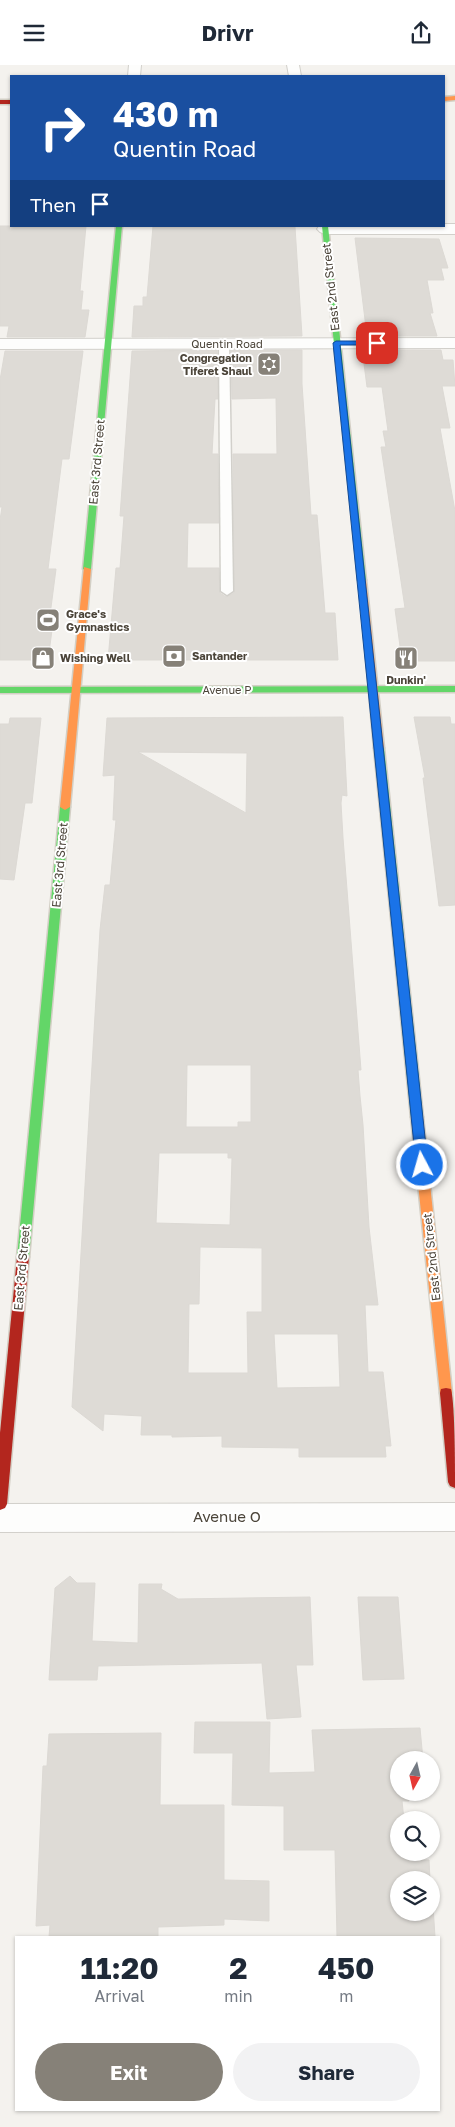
<!DOCTYPE html>
<style>
body{margin:0;font-family:"Golos Text",sans-serif;background:#f2f2f3;color:#1f2937;height:100vh;display:flex;flex-direction:column;font-size:19px;white-space:nowrap}
*{box-sizing:border-box;margin:0}
p{font-size:16px;color:#747a83}
.icon{flex:none;width:28px;height:28px;fill:none;stroke:currentColor;stroke-width:2;stroke-linecap:round;stroke-linejoin:round}
.map{position:relative;flex:1;overflow:hidden}
.sheet{position:absolute;left:15px;top:1871px;width:425px;height:175px;display:flex;flex-direction:column;background:#fff;border-radius:0px;box-shadow:0 1px 4px #0004}
.sheet>*{flex:none}
.banner{position:absolute;left:10px;top:10px;width:435px;height:152px;border-radius:0px;box-shadow:0 1px 4px #0004;background:#1a4fa0;color:#fff;overflow:hidden}
.needle{width:32px;rotate:188deg}
.fabs{position:absolute;left:390px;top:1686px;display:grid;gap:10px}
.fabs a{display:grid;place-items:center;width:50px;height:50px;border-radius:50%;background:#fff;box-shadow:0 1px 4px #0004;font-size:25px}
.pin{position:absolute;display:grid;place-items:center;width:42px;height:42px;color:#fff;margin:-21px;border-radius:10px;box-shadow:0 2px 8px #0006}
.me{position:absolute;width:55px;margin:-28px;rotate:354deg;stroke-linejoin:round;filter:drop-shadow(0 0 4px #0008)}
.turn{display:flex;align-items:center;gap:18px;height:105px;padding:0 20px;font-size:22px}
.turn .icon{width:65px;height:65px;stroke-width:2.5}
.turn b{display:block;font-size:35px;line-height:42px}
.then{display:flex;align-items:center;height:48px;padding:0 20px;background:#0003;gap:10px;font-size:19px}
.eta{display:flex;justify-content:space-evenly;align-items:center;height:85px;text-align:center}
.eta b{font-size:30px;font-weight:700;line-height:35px}
.action{display:flex;gap:10px;margin-top:auto;padding:10px 20px}
.action a{flex:1;height:58px;border-radius:30px;background:#868178;color:#fff;font-size:20px;font-weight:700;line-height:58px;text-align:center}
.action a+a{background:#f2f2f3;color:#1f2937}
header{display:flex;justify-content:space-between;align-items:center;height:65px;padding:0 20px;background:#fff;font-size:22px;font-weight:700}
.map>svg:first-child{display:block}
</style>
<header><svg class="icon" aria-label="menu" viewBox="0 0 24 24"><path d="M4 6h16M4 12h16M4 18h16"/></svg>Drivr<svg class="icon" aria-label="share" viewBox="0 0 24 24"><path d="M12 15V3M7 8l5-5 5 5M5 13v7h14v-7"/></svg></header>
<div class="map">
<svg width="455" height="2062" viewBox="0 0 455 2062">
<rect width="100%" height="100%" fill="#f4f2ee"/>
<g fill="#dedbd6" stroke="#dcd9d4" fill-rule="evenodd">
<polygon points="0,161 86,161 80,226 83,226 81,245 89,245 85,272 7,272 9,261 0,261"/>
<polygon points="153,161 295,162 302,271 132,272 134,241 143,241 143,232 147,232"/>
<polygon points="355,173 439,174 448,203 441,203 444,215 427,215 433,248 430,248 437,271 367,271"/>
<polygon points="217,285 218,334 215,334 212,389 218,389 219,458 188,458 187,503 219,503 220,528 226,532 234,528 233,389 277,389 276,333 232,334 231,285 302,285 302,319 311,450 317,450 325,548 335,548 338,595 108,595 116,503 120,503 124,451 120,451 132,286"/>
<polygon points="368,285 441,285 443,295 453,295 455,321 442,321 450,363 440,363 455,446 455,596 402,596 395,544 405,543 381,382 386,382 383,366 388,366 382,322 367,322 363,291 369,291"/>
<polygon points="5,286 83,286 69,394 62,394 48,504 56,504 50,550 54,550 48,595 0,595 0,455 2,442 0,442 0,315"/>
<path d="M 343,652 L 347,731 L 342,730 L 341,738 L 343,773 L 361,1005 L 358,1005 L 360,1031 L 363,1060 L 369,1162 L 378,1240 L 365,1240 L 368,1307 L 383,1307 L 391,1381 L 385,1381 L 386,1392 L 299,1392 L 299,1383 L 222,1382 L 222,1371 L 172,1372 L 172,1370 L 141,1370 L 142,1351 L 104,1349 L 103,1366 L 72,1342 L 100,865 L 105,820 L 110,820 L 116,755 L 113,755 L 115,710 L 103,711 L 107,653 ZM 138,687 L 247,688 L 246,748 ZM 187,1000 L 251,1000 L 251,1057 L 238,1057 L 238,1062 L 186,1062 ZM 159,1088 L 228,1088 L 228,1093 L 232,1093 L 230,1160 L 156,1158 ZM 200,1182 L 262,1183 L 262,1247 L 247,1247 L 248,1308 L 188,1308 L 189,1239 L 199,1239 ZM 274,1269 L 338,1269 L 340,1322 L 277,1323 Z"/>
<polygon points="414,652 450,652 451,659 455,659 455,840 439,841 423,713 425,713"/>
<polygon points="10,653 41,653 32,738 25,738 14,815 0,814 0,659 9,659"/>
<polygon points="70,1511 77,1518 95,1518 92,1576 138,1578 139,1519 162,1519 161,1524 178,1534 310,1532 313,1600 296,1600 301,1652 267,1654 262,1598 98,1601 97,1615 49,1615 55,1523"/>
<polygon points="358,1532 398,1532 404,1614 363,1615"/>
<polygon points="195,1657 270,1657 269,1708 315,1707 312,1665 420,1663 423,1695 399,1695 399,1728 426,1728 426,1733 409,1733 409,1736 402,1736 404,1755 399,1755 399,1788 406,1788 406,1795 429,1795 430,1815 399,1815 399,1848 431,1848 432,1825 435,1872 337,1872 335,1785 284,1785 284,1741 232,1740 233,1688 194,1688"/>
<polygon points="161,1668 160,1740 224,1740 224,1815 269,1816 269,1856 224,1854 224,1860 158,1862 158,1872 49,1872 50,1860 36,1861 43,1701 47,1701 49,1669"/>
</g>
<g fill="none" stroke-linecap="round" stroke-linejoin="round">
<g stroke="#d2d0cb" stroke-width="3">
<polygon id="lane" points="224,275 229,278 233,526 227,530 221,526 219,278"/>
</g>
<g stroke="#d2d0cb" stroke-width="2">
<g id="street">
<polygon points="129,0 141,0 140,11 128,11"/>
<polygon points="287,0 299,0 301,11 289,11"/>
<polygon points="444,159 455,159 455,169 325,169 320,167 317,164 319,161 444,161"/>
<polygon points="455,273 455,283 0,284 0,274"/>
<polygon points="455,1438 455,1466 0,1467 0,1439"/>
</g>
</g>
<g stroke="#d3cfc5" stroke-width="3">
<g id="fast">
<polygon points="116,161 122,161 91,504 87,506 83,504"/>
<polygon points="322,161 328,161 366,515 362,517 358,515"/>
<polygon points="455,621 455,627 0,628 0,622"/>
<polygon points="379,680 384,683 423,1052 417,1056 411,1052 374,683"/>
<polygon points="65,739 70,742 29,1192 27,1195 19,1195 17,1192 60,742"/>
</g>
</g>
<g stroke="#d3cfc5" stroke-width="3">
<g id="slow">
<polygon points="455,31 455,35 444,36 444,32"/>
<polygon points="84,502 91,504 70,742 65,745 60,742"/>
<polygon points="359,513 366,515 384,683 379,686 374,683"/>
<polygon points="417,1048 423,1052 452,1328 451,1332 446,1333 441,1332 440,1328 411,1052"/>
</g>
</g>
<g stroke="#d3cfc5" stroke-width="3">
<g id="jam">
<rect x="0" y="35" width="11" height="4"/>
<polygon points="23,1187 27,1189 29,1192 7,1439 5,1443 0,1445 0,1368 17,1192 19,1189"/>
<path d="M 446,1323 L 451,1324 C 455,1340 455,1402 455,1423 L 450,1421 L 448,1417 L 440,1328 L 441,1324 Z"/>
</g>
</g>
<use href="#lane" fill="#fdfdfc" fill-rule="evenodd"/>
<use href="#street" fill="#fdfdfc" fill-rule="evenodd"/>
<use href="#fast" fill="#63d668" fill-rule="evenodd"/>
<use href="#slow" fill="#ff974d" fill-rule="evenodd"/>
<use href="#jam" fill="#b3261e" fill-rule="evenodd"/>
</g>
<polygon fill="#1a73e8" stroke="#114b97" points="336,276 377,276 381,278 377,280 340,280 428,1100 422,1104 416,1100 333,278"/>
<defs>
<g id="synagogue-square" transform="scale(1.25)"><rect x="-9" y="-9" width="18" height="18" rx="4" fill="#868178" stroke="#fff"/><path d="M0-6.5L5.6 3.2H-5.6ZM0 6.5L5.6-3.2H-5.6Z" fill="#fff"/></g>
<g id="stadium-square" transform="scale(1.25)"><rect x="-9" y="-9" width="18" height="18" rx="4" fill="#868178" stroke="#fff"/><path d="M0-5a6.5 5 0 1 0 0 10a6.5 5 0 1 0 0-10ZM-3.5-1.8h7v3.6h-7Z" fill="#fff"/></g>
<g id="bank-square" transform="scale(1.25)"><rect x="-9" y="-9" width="18" height="18" rx="4" fill="#868178" stroke="#fff"/><path d="M-6-4H6V4H-6ZM0-2.3a2.3 2.3 0 1 0 0 4.6a2.3 2.3 0 1 0 0-4.6Z" fill="#fff"/></g>
<g id="shop-square" transform="scale(1.25)"><rect x="-9" y="-9" width="18" height="18" rx="4" fill="#868178" stroke="#fff"/><path d="M-5-2.5h2.3a2.7 3.5 0 0 1 5.4 0H5L5.5 6h-11ZM-1.5-2.5h3a1.5 2.3 0 0 0-3 0Z" fill="#fff"/></g>
<g id="restaurant-square" transform="scale(1.25)"><rect x="-9" y="-9" width="18" height="18" rx="4" fill="#868178" stroke="#fff"/><path d="M-5-6h1v4h1v-4h1v4h1v-4h1v5L-1.5 .5V6h-2V.5L-5-1ZM5-6V6H3V1.5H1.5Q1.5-4 5-6Z" fill="#fff"/></g>
</defs>
<g fill-rule="evenodd">
<use href="#synagogue-square" x="269" y="299"/>
<use href="#stadium-square" x="48" y="555"/>
<use href="#bank-square" x="174" y="591"/>
<use href="#shop-square" x="43" y="593"/>
<use href="#restaurant-square" x="406" y="593"/>
</g>
<g text-anchor="middle" stroke-width="4" stroke-linejoin="round" paint-order="stroke">
<g font-size="11" fill="#4b4439" stroke="#fff">
<text x="227" y="283">Quentin Road</text>
<text x="227" y="629">Avenue P</text>
</g>
<g font-size="11" font-weight="bold" fill="#4b4439" stroke="#fff" text-anchor="start">
<text x="252" y="297" text-anchor="end">Congregation<tspan x="252" dy="13">Tiferet Shaul</tspan></text>
<text x="66" y="553">Grace's<tspan x="66" dy="13">Gymnastics</tspan></text>
<text x="192" y="595">Santander</text>
<text x="60" y="597">Wishing Well</text>
<text x="406" y="619" text-anchor="middle">Dunkin'</text>
</g>
<g font-size="12" fill="#4b4439" stroke="#fff">
<text transform="translate(331 222) rotate(-96)" y="4">East 2nd Street</text>
<text transform="translate(97 397) rotate(-85)" y="4">East 3rd Street</text>
<text transform="translate(60 800) rotate(-85)" y="4">East 3rd Street</text>
<text transform="translate(432 1192) rotate(-96)" y="4">East 2nd Street</text>
<text transform="translate(22 1203) rotate(-85)" y="4">East 3rd Street</text>
</g>
<g font-size="15" fill="#4b4439" stroke="#fff">
<text x="227" y="1457">Avenue O</text>
</g>
</g>
</svg>
<div class="fabs">
<a><svg class="needle" viewBox="-14 -14 28 28"><path d="M0-13l5 13h-10z" fill="#e53935"/><path d="M0 13l5-13h-10z" fill="#747a83"/></svg></a>
<a><svg class="icon" aria-label="search" viewBox="0 0 24 24"><circle cx="10" cy="10" r="6"/><path d="M15 15l6 6"/></svg></a>
<a><svg class="icon" aria-label="layers" viewBox="0 0 24 24"><path d="M12 4l9 5-9 5-9-5zM3 14l9 5 9-5"/></svg></a>
</div>
<div class="pin" style="left:377px;top:278px;background:#d93025"><svg class="icon" aria-label="arrive" viewBox="0 0 24 24"><path d="M6 21V4h12l-3 4 3 4H6"/></svg></div>
<svg class="me" style="left:422px;top:1100px" viewBox="-20 -20 40 40"><circle r="17" fill="#1a73e8" stroke="#fff" stroke-width="3"/><path d="M0-11L8 9 0 5-8 9z" fill="#fff"/></svg>
<div class="banner">
<div class="turn"><svg class="icon" aria-label="right" viewBox="0 0 24 24"><path d="M7 20v-9h11M14 6l5 5-5 5"/></svg><div><b>430 m</b>Quentin Road</div></div>
<div class="then">Then<svg class="icon" aria-label="arrive" viewBox="0 0 24 24"><path d="M6 21V4h12l-3 4 3 4H6"/></svg></div>
</div>
<section class="sheet">
<div class="eta">
<div><b>11:20</b><p>Arrival</p></div>
<div><b>2</b><p>min</p></div>
<div><b>450</b><p>m</p></div>
</div>
<div class="action"><a>Exit</a><a>Share</a></div>
</section>
</div>
